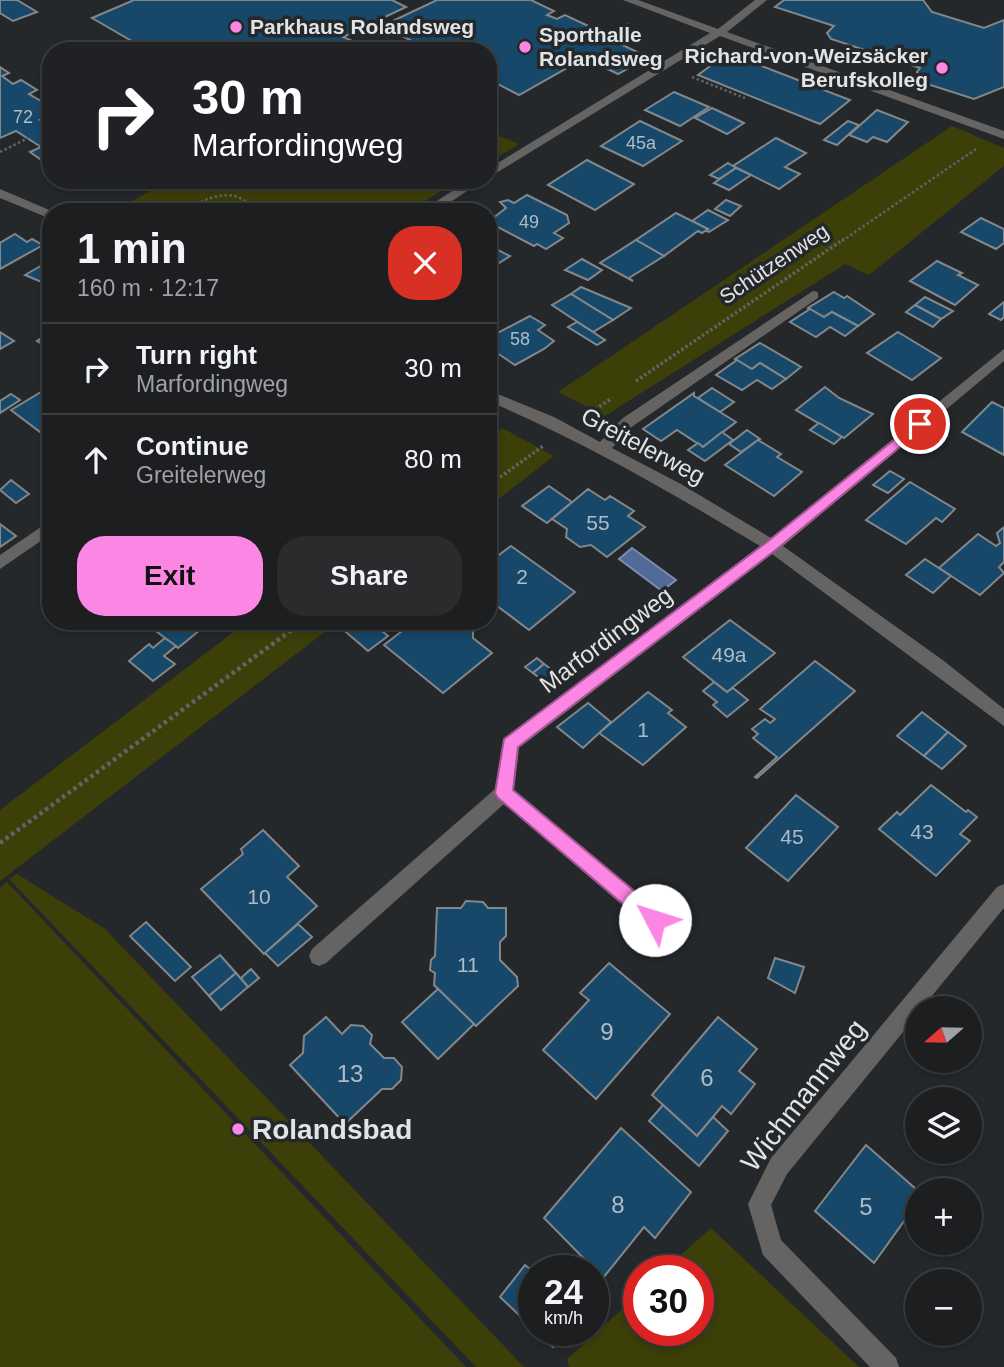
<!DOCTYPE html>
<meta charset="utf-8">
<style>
body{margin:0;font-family:Helvetica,sans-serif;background:#292b2d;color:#f1f3f6;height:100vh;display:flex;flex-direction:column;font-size:26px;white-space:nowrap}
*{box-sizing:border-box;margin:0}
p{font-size:23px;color:#a0a2a5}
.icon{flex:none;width:38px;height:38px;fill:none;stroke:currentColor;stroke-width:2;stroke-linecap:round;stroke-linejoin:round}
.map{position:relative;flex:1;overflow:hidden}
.drawer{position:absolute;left:42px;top:203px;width:455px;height:427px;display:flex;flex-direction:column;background:#1c1e20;border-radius:28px;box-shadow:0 4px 10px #0003,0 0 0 2px #3a3c3e}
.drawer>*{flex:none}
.top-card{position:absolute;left:42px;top:42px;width:455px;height:147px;border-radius:28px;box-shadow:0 4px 10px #0003,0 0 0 2px #3a3c3e;background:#202124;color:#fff;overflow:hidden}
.needle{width:46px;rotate:250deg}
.controls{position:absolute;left:905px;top:996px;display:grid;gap:14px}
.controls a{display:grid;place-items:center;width:77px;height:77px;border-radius:50%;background:#1c1e20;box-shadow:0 4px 10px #0003,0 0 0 2px #3a3c3e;font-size:35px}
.speed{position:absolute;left:518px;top:1255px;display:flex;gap:14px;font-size:35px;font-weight:700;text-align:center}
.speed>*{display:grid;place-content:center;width:91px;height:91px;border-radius:50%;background:#1c1e20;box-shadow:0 4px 10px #0003,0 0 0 2px #3a3c3e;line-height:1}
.speed small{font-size:18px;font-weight:400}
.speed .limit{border:10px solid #d22;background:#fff;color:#111}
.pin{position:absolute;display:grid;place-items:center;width:60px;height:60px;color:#fff;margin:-30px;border:4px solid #fff;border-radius:50%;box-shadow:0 2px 7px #0007}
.me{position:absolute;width:77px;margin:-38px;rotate:310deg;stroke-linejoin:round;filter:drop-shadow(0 0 5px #0008)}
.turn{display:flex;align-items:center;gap:24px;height:147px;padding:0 35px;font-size:32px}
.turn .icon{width:91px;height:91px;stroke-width:2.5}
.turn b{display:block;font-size:49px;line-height:60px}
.round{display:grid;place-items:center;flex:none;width:74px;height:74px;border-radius:28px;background:#292b2d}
.headline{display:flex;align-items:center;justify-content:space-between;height:119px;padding:0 35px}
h1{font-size:42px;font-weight:700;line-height:52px}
.action{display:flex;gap:14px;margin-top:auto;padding:14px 35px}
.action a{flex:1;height:80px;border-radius:28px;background:#fc86e3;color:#111;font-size:28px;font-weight:700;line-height:80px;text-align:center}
.action a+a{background:#292b2d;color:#f1f3f6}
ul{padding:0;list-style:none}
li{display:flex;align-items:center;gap:21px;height:91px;padding:0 35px;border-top:2px solid #3a3c3e}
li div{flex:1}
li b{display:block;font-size:26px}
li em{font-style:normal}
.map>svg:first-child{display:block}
</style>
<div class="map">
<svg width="1004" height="1367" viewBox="0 0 1004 1367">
<rect width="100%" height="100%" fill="#25282b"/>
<g fill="#3d3f09">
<polygon points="952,126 1004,148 1004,166 869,275 845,264 605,416 558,392"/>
<polygon points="488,131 519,144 488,163"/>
<polygon points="171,180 459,180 407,212 111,212"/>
<polygon points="502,428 554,456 488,507 488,439"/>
<polygon points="248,621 339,621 0,881 0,810"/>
<polygon points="17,874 104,928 524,1367 476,1367 9,879"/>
<polygon points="7,882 466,1367 0,1367 0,888"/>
<polygon points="711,1228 859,1367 569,1367 567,1359 639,1294 639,1330 698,1330 698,1270 664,1270"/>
</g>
<polygon fill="#516a97" stroke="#7c8eae" stroke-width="2" points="632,548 676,580 662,591 619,559"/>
<g fill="#17486a" stroke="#83878a" stroke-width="2">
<polygon points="0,0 17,0 37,12 13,21 0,13"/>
<polygon points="134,0 392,0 406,7 343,37 357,43 341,51 149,51 92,18"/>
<polygon points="437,0 531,0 554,11 547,15 557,19 565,15 597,30 590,35 609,44 614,41 648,57 618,74 585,58 519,95 488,79 488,51 432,51 382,26"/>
<polygon points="784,0 923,0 932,12 984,28 1004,20 1004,87 974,99 924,83 917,72 920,68 831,39 827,33 834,26 775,7"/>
<polygon points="728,53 850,100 820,124 698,75"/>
<polygon points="0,67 9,73 2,76 13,84 21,80 37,90 29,94 41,101 51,99 51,115 40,120 51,127 51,162 47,164 30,152 41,147 16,131 0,138"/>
<polygon points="674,92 709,107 680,126 645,110"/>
<polygon points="712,108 744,123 727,134 695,118"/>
<polygon points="877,110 908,122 887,142 873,137 867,142 849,135"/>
<polygon points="640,121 682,141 643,166 601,146"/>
<polygon points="848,121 859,125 837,145 824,140"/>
<polygon points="776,138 806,153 785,167 800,174 779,189 733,166"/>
<polygon points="587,160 634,184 595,210 548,185"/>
<polygon points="728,163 736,168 719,179 710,175"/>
<polygon points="736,168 751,175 729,190 714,183"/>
<polygon points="527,195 567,215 569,223 554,233 563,238 546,249 537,244 534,246 488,222 506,208 500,202 508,200 514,203"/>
<polygon points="726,200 741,206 730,216 715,209"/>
<polygon points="708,210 728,220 709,232 706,231 708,229 692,221"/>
<polygon points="676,213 708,229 702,233 698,231 664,256 636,240"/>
<polygon points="981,218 1004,229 1004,243 996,249 961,232"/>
<polygon points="15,234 27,242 32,239 43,245 0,269 0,243"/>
<polygon points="636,240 664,256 629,278 633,281 600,263"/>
<polygon points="488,245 510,256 488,270"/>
<polygon points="582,259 602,270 588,280 565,270"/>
<polygon points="51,260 49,285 25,275"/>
<polygon points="937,261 962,273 958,275 978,285 955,305 910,281"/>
<polygon points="581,287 631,308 613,320 571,294"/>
<polygon points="834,292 844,298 847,296 874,314 858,326 832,312 824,317 808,308"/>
<polygon points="571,294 613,320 593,332 552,305"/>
<polygon points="925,297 953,311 941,319 915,305"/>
<polygon points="1004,302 1004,317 1001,320 989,314"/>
<polygon points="915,305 941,319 933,327 906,312"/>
<polygon points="810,309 824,317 832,312 858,326 845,336 830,327 816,337 790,322"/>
<polygon points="530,316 545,325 538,330 554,341 544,349 515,365 488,347 488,338"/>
<polygon points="577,322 593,332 605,340 597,345 568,327"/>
<polygon points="0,332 14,341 0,349"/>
<polygon points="51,332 51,349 37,341"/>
<polygon points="898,332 941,358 912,380 867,353"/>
<polygon points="760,343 801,367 786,379 760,363 752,369 735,359"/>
<polygon points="737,360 752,369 760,363 786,379 772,389 757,380 742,390 716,375"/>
<polygon points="51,386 51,425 40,432 11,410"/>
<polygon points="825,387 839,398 873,414 844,438 796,410"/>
<polygon points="712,388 734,402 720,412 698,398"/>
<polygon points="694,393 694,396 736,422 703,447 677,430 661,441 643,429"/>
<polygon points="11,394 20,400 0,413 0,401"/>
<polygon points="992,402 1004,408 1004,455 962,432"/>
<polygon points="819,423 842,437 834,444 810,430"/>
<polygon points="747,430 760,439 741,452 729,444"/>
<polygon points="722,432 733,440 705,461 688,450 698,443 703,447"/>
<polygon points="758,440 781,454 777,457 802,472 774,496 725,465"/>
<polygon points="890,471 904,479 888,493 873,485"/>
<polygon points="11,480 29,494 16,503 0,490"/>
<polygon points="910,482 955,509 942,522 936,518 906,544 866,520"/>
<polygon points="549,486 572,502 547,523 522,506"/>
<polygon points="588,489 605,500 610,496 634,511 628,516 645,527 607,557 591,545 580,547 566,537 567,529 552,519"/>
<polygon points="0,524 16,536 0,547"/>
<polygon points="1004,527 1004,562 999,567 1004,573 980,595 939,568 978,534 996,546 1000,543 997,533"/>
<polygon points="511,546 575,592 529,630 488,599 488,563"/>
<polygon points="925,559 951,576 933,593 906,575"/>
<polygon points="730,620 775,653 727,692 683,657"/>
<polygon points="143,621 211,621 178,648"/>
<polygon points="361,621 370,621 388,636 368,651 346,632"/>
<polygon points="415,621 463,622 473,629 473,638 492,653 443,693 384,645"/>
<polygon points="165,638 176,646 164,656 175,664 153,681 129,661 149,644 153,648"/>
<polygon points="537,658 544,664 533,673 525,667"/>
<polygon points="815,661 855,691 757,778 755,777 777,757 753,738 758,734 752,729 765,719 770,723 775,719 760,709"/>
<polygon points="544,664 565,679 554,689 533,673"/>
<polygon points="714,682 727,692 733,688 748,700 727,717 713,705 717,702 703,691"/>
<polygon points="648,692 672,710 668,713 686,727 643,765 599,733"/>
<polygon points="588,703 611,722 583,748 557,727"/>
<polygon points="922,712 948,732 924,756 897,736"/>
<polygon points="948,732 966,746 942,769 924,756"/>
<polygon points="931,785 966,812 968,810 977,817 960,834 970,841 936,876 879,829 897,812 900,815"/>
<polygon points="796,795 838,827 788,881 746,848"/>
<polygon points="263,830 299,866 287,877 317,906 264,954 201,889 243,854 241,849"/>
<polygon points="466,901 483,902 488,908 506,908 506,936 500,942 500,960 517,977 518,986 476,1026 434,985 435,973 430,970 431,960 435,956 437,908 461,908"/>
<polygon points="146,922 191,967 175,981 130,936"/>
<polygon points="298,924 312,937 278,966 265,953"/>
<polygon points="220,955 236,973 209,996 192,977"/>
<polygon points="775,958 804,967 795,993 768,978"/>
<polygon points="609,963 670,1014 596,1099 543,1050 589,1000 580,993"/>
<polygon points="251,969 259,978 248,987 241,978"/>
<polygon points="236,973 248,987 221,1010 209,996"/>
<polygon points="438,989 474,1024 438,1059 402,1022"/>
<polygon points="326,1017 342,1034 351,1025 363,1026 372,1035 370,1044 384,1058 394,1058 402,1067 401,1080 392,1089 382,1089 345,1124 290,1065 303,1053 304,1036"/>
<polygon points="718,1017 757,1049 739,1071 755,1084 731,1114 722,1106 697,1136 652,1095"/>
<polygon points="663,1105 697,1136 713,1117 728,1131 699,1166 649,1121"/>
<polygon points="621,1128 691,1192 655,1238 644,1227 603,1278 544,1218"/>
<polygon points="866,1145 917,1190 917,1203 874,1263 815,1211"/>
<polygon points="525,1265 534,1272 534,1329 500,1297"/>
<polygon points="535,1330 566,1330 553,1347"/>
</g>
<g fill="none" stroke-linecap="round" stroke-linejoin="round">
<g stroke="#616466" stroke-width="2.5" stroke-dasharray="2.5 2.5" stroke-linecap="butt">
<polyline points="600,39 630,23"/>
<polyline points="692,77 745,98"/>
<polyline points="0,152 28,138"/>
<path d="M 198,212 L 201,202 C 222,192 241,191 255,212"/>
<polyline points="842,241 976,149"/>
</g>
<g stroke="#616466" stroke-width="3.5" stroke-dasharray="2.5 2.5" stroke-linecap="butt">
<polyline points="636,381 844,239"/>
<polyline points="587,415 612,398"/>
<polyline points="488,486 543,446"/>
</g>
<polyline stroke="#616466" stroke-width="4.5" stroke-dasharray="3.5 3.5" stroke-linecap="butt" points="0,843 304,621"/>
<g fill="#666462" fill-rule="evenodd">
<polygon points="623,0 638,0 718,29 755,0 767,0 727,32 1004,131 1004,139 720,36 488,178 488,169 710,33"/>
<polygon points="469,180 484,180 435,212 420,212"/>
<polygon points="0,189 54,212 51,212 51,219 0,198"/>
<path d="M 813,291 L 818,292 L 818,298 L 633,426 L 612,448 L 681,484 L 771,538 L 1004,349 L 1004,361 L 783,546 L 944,661 L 1004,709 L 1004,726 L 772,554 L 519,748 L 514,790 L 662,913 L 665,920 L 662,927 L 655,929 L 648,927 L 504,804 L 326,963 L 319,966 L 312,963 L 309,956 L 312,949 L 495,789 L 504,739 L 760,546 C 672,493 583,441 488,401 L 488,390 L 554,417 L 600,442 L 623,418 Z"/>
<polygon points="51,520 51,534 0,569 0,555"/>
<polygon points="1004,884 1004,908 922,1008 917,1008 917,1015 787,1174 771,1205 781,1240 896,1358 899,1367 870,1367 763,1255 748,1204 771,1158 997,887"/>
</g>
</g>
<polygon fill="#fc86e3" stroke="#a45794" stroke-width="2" points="920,419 926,424 924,427 777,549 518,747 513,790 662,914 664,920 662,926 655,929 649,926 498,798 495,793 504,739 767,542"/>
<g fill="#fc86e3" stroke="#25282b" stroke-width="2.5">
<circle cx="236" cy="27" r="7"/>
<circle cx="525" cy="47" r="7"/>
<circle cx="942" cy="68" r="7"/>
<circle cx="238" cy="1129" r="7"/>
</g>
<g text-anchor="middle" stroke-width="7" stroke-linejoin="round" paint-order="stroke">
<g font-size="18" fill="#aebcc6">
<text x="23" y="123">72</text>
<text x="641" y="149">45a</text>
<text x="529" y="228">49</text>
<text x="520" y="345">58</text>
</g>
<g font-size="21" font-weight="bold" fill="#e1e3e5" stroke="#25282b" text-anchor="start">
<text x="250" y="34">Parkhaus Rolandsweg</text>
<text x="539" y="42">Sporthalle<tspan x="539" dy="24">Rolandsweg</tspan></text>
<text x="928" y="63" text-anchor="end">Richard-von-Weizsäcker<tspan x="928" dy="24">Berufskolleg</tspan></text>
</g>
<g font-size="21" fill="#e1e3e5" stroke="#25282b">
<text transform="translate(774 264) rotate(-34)" y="7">Schützenweg</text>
</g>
<g font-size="21" fill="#aebcc6">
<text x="598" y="530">55</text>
<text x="522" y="584">2</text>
<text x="729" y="662">49a</text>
<text x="643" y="737">1</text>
<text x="922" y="839">43</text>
<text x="792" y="844">45</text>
<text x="259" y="904">10</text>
<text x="468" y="972">11</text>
</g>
<g font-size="24" fill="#e1e3e5" stroke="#25282b">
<text transform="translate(643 446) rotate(28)" y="8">Greitelerweg</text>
<text transform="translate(606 640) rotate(-37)" y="8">Marfordingweg</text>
</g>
<g font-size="24" fill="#aebcc6">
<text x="607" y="1040">9</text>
<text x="350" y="1082">13</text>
<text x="707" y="1086">6</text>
<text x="618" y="1213">8</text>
<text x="866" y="1215">5</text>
</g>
<g font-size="28" fill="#e1e3e5" stroke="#25282b">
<text transform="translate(803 1095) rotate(-52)" y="10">Wichmannweg</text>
</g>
<g font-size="28" font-weight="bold" fill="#e1e3e5" stroke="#25282b" text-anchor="start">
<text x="252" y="1139">Rolandsbad</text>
</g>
</g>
</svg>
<div class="controls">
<a><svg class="needle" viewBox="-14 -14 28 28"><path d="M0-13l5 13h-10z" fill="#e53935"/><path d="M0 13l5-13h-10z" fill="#a0a2a5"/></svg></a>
<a><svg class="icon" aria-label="layers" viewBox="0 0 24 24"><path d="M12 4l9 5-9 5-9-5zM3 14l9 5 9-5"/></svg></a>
<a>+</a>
<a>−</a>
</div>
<div class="speed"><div>24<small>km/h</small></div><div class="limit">30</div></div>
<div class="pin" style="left:920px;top:424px;background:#d93025"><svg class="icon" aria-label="arrive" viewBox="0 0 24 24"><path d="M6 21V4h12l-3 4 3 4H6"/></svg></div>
<svg class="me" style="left:655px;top:920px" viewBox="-20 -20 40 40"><circle r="19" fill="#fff"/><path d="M0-13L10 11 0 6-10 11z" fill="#fc86e3"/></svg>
<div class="top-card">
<div class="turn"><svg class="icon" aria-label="right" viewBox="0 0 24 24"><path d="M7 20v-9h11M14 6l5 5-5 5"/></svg><div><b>30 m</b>Marfordingweg</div></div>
</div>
<section class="drawer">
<div class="headline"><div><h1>1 min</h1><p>160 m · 12:17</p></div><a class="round" style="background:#d93025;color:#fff"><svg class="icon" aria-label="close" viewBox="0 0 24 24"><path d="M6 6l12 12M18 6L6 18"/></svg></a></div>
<ul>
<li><svg class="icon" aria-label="right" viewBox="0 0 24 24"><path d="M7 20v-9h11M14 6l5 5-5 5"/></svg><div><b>Turn right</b><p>Marfordingweg</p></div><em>30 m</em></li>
<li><svg class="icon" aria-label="ahead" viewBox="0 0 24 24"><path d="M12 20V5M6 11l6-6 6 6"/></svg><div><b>Continue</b><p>Greitelerweg</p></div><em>80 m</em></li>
</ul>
<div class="action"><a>Exit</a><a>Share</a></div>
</section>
</div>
